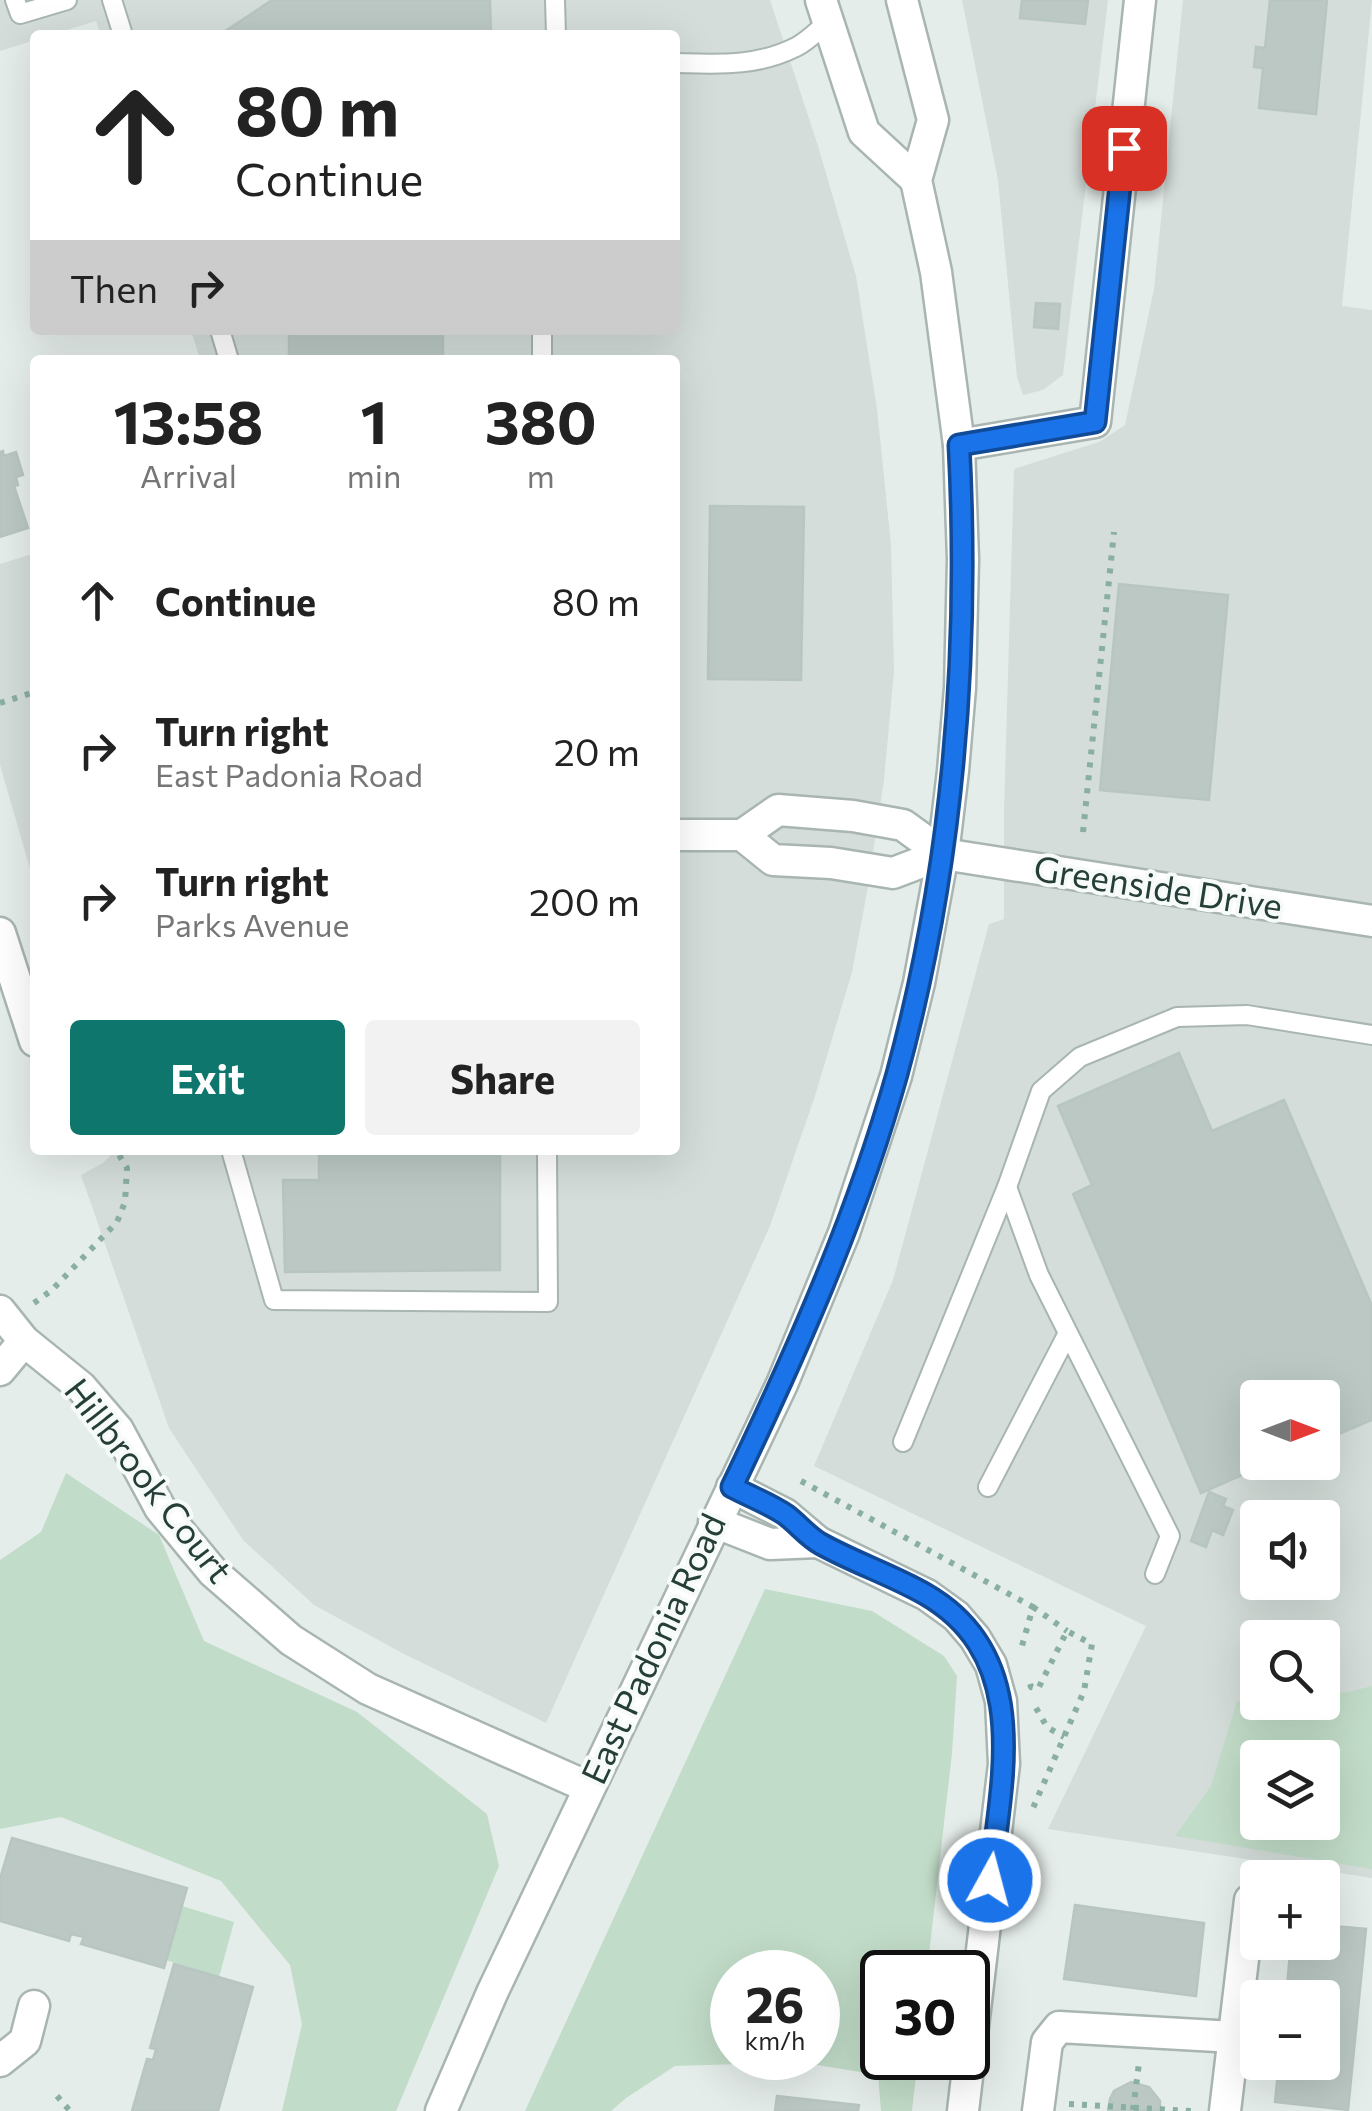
<!DOCTYPE html>
<meta charset="utf-8">
<style>
body{margin:0;font-family:Commissioner,sans-serif;background:#f2f2f2;color:#222;height:100vh;display:flex;flex-direction:column;font-size:38px;white-space:nowrap}
*{box-sizing:border-box;margin:0}
p{font-size:32px;color:#767676}
.icon{flex:none;width:55px;height:55px;fill:none;stroke:currentColor;stroke-width:2;stroke-linecap:round;stroke-linejoin:round}
.map{position:relative;flex:1;overflow:hidden}
.sheet{position:absolute;left:30px;top:355px;width:650px;height:800px;display:flex;flex-direction:column;background:#fff;border-radius:10px;box-shadow:0 10px 40px #0002}
.sheet>*{flex:none}
.banner{position:absolute;left:30px;top:30px;width:650px;height:305px;border-radius:10px;box-shadow:0 10px 40px #0002;background:#fff;color:#222;overflow:hidden}
.needle{width:65px;rotate:90deg}
.tools{position:absolute;left:1240px;top:1380px;display:grid;gap:20px}
.tools a{display:grid;place-items:center;width:100px;height:100px;border-radius:10px;background:#fff;box-shadow:0 10px 40px #0002;font-size:50px}
.speed{position:absolute;left:710px;top:1950px;display:flex;gap:20px;font-size:50px;font-weight:700;text-align:center}
.speed>*{display:grid;place-content:center;width:130px;height:130px;border-radius:50%;background:#fff;box-shadow:0 10px 40px #0002;line-height:1}
.speed small{font-size:25px;font-weight:400}
.speed .limit{border:5px solid #111;border-radius:15px;background:#fff;color:#111}
.pin{position:absolute;display:grid;place-items:center;width:85px;height:85px;color:#fff;margin:-42px;border-radius:20px;box-shadow:0 5px 15px #0006}
.me{position:absolute;width:110px;margin:-55px;rotate:7deg;stroke-linejoin:round;filter:drop-shadow(0 0 8px #0008)}
.turn{display:flex;align-items:center;gap:35px;height:210px;padding:0 40px;font-size:45px}
.turn .icon{width:130px;height:130px;stroke-width:2.5}
.turn b{display:block;font-size:70px;line-height:85px}
.then{display:flex;align-items:center;height:95px;padding:0 40px;background:#0003;gap:20px;font-size:38px}
.eta{display:flex;justify-content:space-evenly;align-items:center;height:170px;text-align:center}
.eta b{font-size:60px;font-weight:700;line-height:70px}
.button{display:flex;gap:20px;margin-top:auto;padding:20px 40px}
.button a{flex:1;height:115px;border-radius:10px;background:#0f766e;color:#fff;font-size:40px;font-weight:700;line-height:115px;text-align:center}
.button a+a{background:#f2f2f2;color:#222}
ul{padding:0;list-style:none}
li{display:flex;align-items:center;gap:30px;height:150px;padding:0 40px}
li div{flex:1}
li b{display:block;font-size:38px}
li em{font-style:normal}
.map>svg:first-child{display:block}
</style>
<div class="map">
<svg width="1372" height="2111" viewBox="0 0 1372 2111">
<rect width="100%" height="100%" fill="#e5edea"/>
<g fill="#d4ddd9" fill-rule="evenodd">
<polygon points="0,0 770,0 818,146 856,276 877,409 891,545 894,671 884,780 867,892 852,972 815,1096 770,1226 546,1723 404,1654 314,1605 243,1540 169,1428 81,1175 103,1163 116,1150 675,1150 675,360 200,360 191,330 675,330 675,35 101,35 96,21 51,35 35,35 35,40 0,51"/>
<polygon points="962,0 1108,0 1063,375 1043,390 1023,395 1017,377 998,180"/>
<path d="M 1183,0 L 1372,0 L 1342,306 L 1372,310 L 1372,1878 L 1048,1829 L 1146,1626 L 814,1466 L 893,1280 L 989,924 L 1004,919 L 1004,810 L 1014,469 L 1099,442 L 1125,425 L 1154,289 ZM 1258,1398 L 1322,1398 L 1322,1462 L 1258,1462 ZM 1258,1518 L 1322,1518 L 1322,1582 L 1258,1582 ZM 1258,1638 L 1322,1638 L 1322,1702 L 1258,1702 ZM 1258,1758 L 1322,1758 L 1322,1822 L 1258,1822 Z"/>
<polygon points="35,553 35,886 0,765 0,564"/>
</g>
<g fill="#c1dcc8" fill-rule="evenodd">
<polygon points="66,1473 159,1535 204,1641 357,1712 487,1814 499,1866 396,2111 282,2111 302,2024 290,1965 221,1881 61,1817 0,1829 0,1560 41,1532"/>
<path d="M 765,1589 L 872,1611 L 944,1656 L 957,1676 L 952,1753 L 927,1972 L 882,1972 L 882,2058 L 918,2058 L 912,2111 L 881,2111 L 878,2075 L 799,2062 L 675,2066 L 626,2098 L 611,2111 L 525,2111 ZM 732,1972 L 818,1972 L 818,2058 L 732,2058 Z"/>
<path d="M 1372,1686 L 1372,1869 L 1175,1836 L 1211,1786 L 1237,1701 L 1257,1700 L 1258,1702 L 1322,1702 L 1323,1694 L 1349,1692 ZM 1258,1758 L 1322,1758 L 1322,1822 L 1258,1822 Z"/>
<polygon points="182,1906 234,1922 219,1977 166,1960"/>
</g>
<g fill="#bbc8c3" stroke="#b8c6c1" stroke-width="2.5">
<polygon points="272,0 490,0 491,35 224,35 224,32"/>
<polygon points="1022,0 1088,0 1085,24 1020,18"/>
<polygon points="1270,0 1327,0 1316,114 1259,108 1263,68 1254,67 1256,47 1265,48"/>
<polygon points="1036,303 1060,304 1058,329 1034,327"/>
<rect x="289" y="330" width="154" height="30"/>
<polygon points="3,451 4,456 16,452 23,475 16,477 18,485 14,486 28,528 0,537 0,452"/>
<polygon points="710,506 804,507 801,680 708,679"/>
<polygon points="1119,584 1228,595 1209,800 1100,790"/>
<polygon points="1179,1053 1212,1131 1284,1100 1372,1306 1372,1420 1322,1441 1322,1398 1258,1398 1258,1462 1272,1462 1201,1493 1073,1194 1092,1185 1058,1106"/>
<polygon points="319,1150 500,1150 500,1270 285,1272 283,1180 319,1180"/>
<polygon points="1209,1492 1226,1499 1223,1506 1233,1510 1223,1535 1212,1530 1206,1547 1191,1541"/>
<polygon points="12,1838 187,1888 164,1968 81,1944 84,1937 71,1934 69,1941 0,1921 0,1879"/>
<polygon points="1075,1905 1204,1923 1196,1996 1064,1979"/>
<polygon points="1322,1925 1366,1929 1348,2110 1275,2102 1279,2062 1322,2062 1322,1998 1286,1998 1291,1942 1322,1942"/>
<polygon points="174,1964 253,1987 218,2111 132,2111 147,2059 153,2060 156,2049 150,2048"/>
<polygon points="1131,2082 1149,2087 1160,2101 1160,2111 1108,2111 1110,2099 1114,2091"/>
<polygon points="777,2096 859,2105 858,2111 775,2111"/>
</g>
<g fill="none" stroke-linecap="round" stroke-linejoin="round">
<g stroke="#a8b5b1" stroke-width="22">
<g id="service">
<polyline points="15,0 20,14 67,0"/>
<polyline points="112,0 123,35"/>
<polyline points="555,0 556,35"/>
<path d="M 675,63 C 718,64 756,67 796,47 C 808,41 818,30 828,22"/>
<polyline points="220,330 229,360"/>
<polyline points="542,330 542,360"/>
<polyline points="231,1150 274,1300 548,1302 547,1150"/>
<polyline points="1007,1187 1039,1275 1170,1536 1155,1574"/>
<polyline points="903,1442 1007,1187 1041,1091 1080,1057 1177,1017 1247,1015 1372,1035"/>
<polyline points="988,1487 1067,1335"/>
</g>
</g>
<g stroke="#a8b5b1" stroke-width="35">
<g id="minor">
<polyline points="959,445 1095,422 1140,0"/>
<polyline points="675,835 742,835 778,810 853,816 903,825 943,854"/>
<polyline points="742,835 773,860 831,863 893,873 943,854"/>
<polyline points="0,933 35,1041"/>
<polyline points="0,1311 24,1341 81,1387 118,1430 160,1508 213,1572 291,1640 368,1689 588,1787"/>
<polyline points="0,1370 24,1341"/>
<polyline points="732,1487 785,1514 818,1542 927,1595 956,1616 975,1638 991,1665 1001,1701 1004,1764 963,2111"/>
<polyline points="714,1522 770,1544 818,1542"/>
<polyline points="0,2061 25,2041 34,2006"/>
<polyline points="1038,2111 1047,2042 1059,2027 1234,2037"/>
<polyline points="1225,2111 1250,1900"/>
</g>
</g>
<g stroke="#a8b5b1" stroke-width="35">
<g id="tertiary">
<polyline points="821,0 864,132 916,180"/>
<polyline points="943,854 1372,921"/>
<polyline points="441,2111 492,1993 782,1384 844,1233 896,1076 919,983 943,854 953,771 960,688 963,559 959,445 936,272 916,180 933,120 902,0"/>
</g>
</g>
<g stroke="#89aea3" stroke-width="6" stroke-dasharray="5 8" stroke-linecap="butt">
<polyline points="0,703 35,692"/>
<polyline points="1083,832 1114,532"/>
<polyline points="34,1303 52,1290 117,1222 125,1202 127,1168 116,1150"/>
<polyline points="801,1481 1033,1607 1020,1653"/>
<polyline points="1033,1607 1067,1631"/>
<polyline points="1030,1684 1031,1687 1038,1689 1067,1631 1092,1644 1084,1691 1033,1808"/>
<polyline points="1036,1708 1047,1727 1064,1737"/>
<polyline points="57,2096 70,2111"/>
<polyline points="1069,2104 1192,2111"/>
<polyline points="1133,2110 1139,2063"/>
</g>
<use href="#service" stroke="#fff" stroke-width="18"/>
<use href="#minor" stroke="#fff" stroke-width="30"/>
<use href="#tertiary" stroke="#fff" stroke-width="30"/>
</g>
<g fill="none" stroke-linecap="round" stroke-linejoin="round">
<g stroke="#114b97" stroke-width="25">
<path id="route" d="M 990,1880 C 1002,1778 1033,1656 925,1594 C 892,1575 855,1563 821,1544 C 808,1537 798,1524 786,1515 C 770,1504 749,1496 732,1487 C 796,1353 857,1217 897,1074 C 953,868 970,657 959,445 L 1095,422 L 1124,148"/>
</g>
<use href="#route" stroke="#1a73e8" stroke-width="18"/>
</g>
<g text-anchor="middle" stroke-width="8" stroke-linejoin="round" paint-order="stroke">
<g font-size="35" fill="#263e38" stroke="#f6faf8">
<text transform="translate(1158 888) rotate(9)" y="12">Greenside Drive</text>
<text transform="translate(148 1481) rotate(52)" y="12">Hillbrook Court</text>
<text transform="translate(654 1649) rotate(-65)" y="12">East Padonia Road</text>
</g>
</g>
</svg>
<div class="tools">
<a><svg class="needle" viewBox="-14 -14 28 28"><path d="M0-13l5 13h-10z" fill="#e53935"/><path d="M0 13l5-13h-10z" fill="#767676"/></svg></a>
<a><svg class="icon" aria-label="sound" viewBox="0 0 24 24"><path d="M4 9h4l5-4v14l-5-4H4zM17 9q2 3 0 6"/></svg></a>
<a><svg class="icon" aria-label="search" viewBox="0 0 24 24"><circle cx="10" cy="10" r="6"/><path d="M15 15l6 6"/></svg></a>
<a><svg class="icon" aria-label="layers" viewBox="0 0 24 24"><path d="M12 4l9 5-9 5-9-5zM3 14l9 5 9-5"/></svg></a>
<a>+</a>
<a>−</a>
</div>
<div class="speed"><div>26<small>km/h</small></div><div class="limit">30</div></div>
<div class="pin" style="left:1124px;top:148px;background:#d93025"><svg class="icon" aria-label="arrive" viewBox="0 0 24 24"><path d="M6 21V4h12l-3 4 3 4H6"/></svg></div>
<svg class="me" style="left:990px;top:1880px" viewBox="-20 -20 40 40"><circle r="17" fill="#1a73e8" stroke="#fff" stroke-width="3"/><path d="M0-11L8 9 0 5-8 9z" fill="#fff"/></svg>
<div class="banner">
<div class="turn"><svg class="icon" aria-label="ahead" viewBox="0 0 24 24"><path d="M12 20V5M6 11l6-6 6 6"/></svg><div><b>80 m</b>Continue</div></div>
<div class="then">Then<svg class="icon" aria-label="right" viewBox="0 0 24 24"><path d="M7 20v-9h11M14 6l5 5-5 5"/></svg></div>
</div>
<section class="sheet">
<div class="eta">
<div><b>13:58</b><p>Arrival</p></div>
<div><b>1</b><p>min</p></div>
<div><b>380</b><p>m</p></div>
</div>
<ul>
<li><svg class="icon" aria-label="ahead" viewBox="0 0 24 24"><path d="M12 20V5M6 11l6-6 6 6"/></svg><div><b>Continue</b></div><em>80 m</em></li>
<li><svg class="icon" aria-label="right" viewBox="0 0 24 24"><path d="M7 20v-9h11M14 6l5 5-5 5"/></svg><div><b>Turn right</b><p>East Padonia Road</p></div><em>20 m</em></li>
<li><svg class="icon" aria-label="right" viewBox="0 0 24 24"><path d="M7 20v-9h11M14 6l5 5-5 5"/></svg><div><b>Turn right</b><p>Parks Avenue</p></div><em>200 m</em></li>
</ul>
<div class="button"><a>Exit</a><a>Share</a></div>
</section>
</div>
